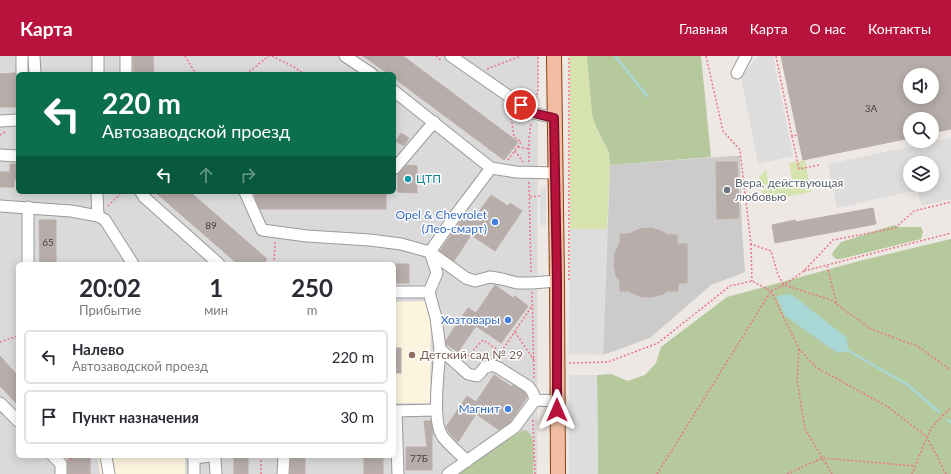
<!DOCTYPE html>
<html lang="ru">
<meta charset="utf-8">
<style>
body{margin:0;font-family:Lato,sans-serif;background:#f7f7f7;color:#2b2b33;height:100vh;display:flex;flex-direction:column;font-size:15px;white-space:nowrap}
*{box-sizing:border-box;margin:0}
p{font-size:13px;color:#7c7c81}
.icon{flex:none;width:22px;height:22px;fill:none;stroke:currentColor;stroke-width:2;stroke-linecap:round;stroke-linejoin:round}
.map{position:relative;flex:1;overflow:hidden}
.drawer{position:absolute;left:16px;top:206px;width:380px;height:196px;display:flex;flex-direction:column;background:#fff;border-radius:6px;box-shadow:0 2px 10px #0003}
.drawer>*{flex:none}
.top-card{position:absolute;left:16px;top:16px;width:380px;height:122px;border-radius:6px;box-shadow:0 2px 10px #0003;background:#0b6e4f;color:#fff;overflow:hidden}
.tools{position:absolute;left:903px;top:12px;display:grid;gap:8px}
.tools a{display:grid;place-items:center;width:36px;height:36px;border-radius:50%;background:#fff;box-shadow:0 2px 10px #0003;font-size:20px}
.pin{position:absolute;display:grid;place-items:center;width:34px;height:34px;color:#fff;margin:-17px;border:2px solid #fff;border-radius:50%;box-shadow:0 1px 4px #0007}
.me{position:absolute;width:44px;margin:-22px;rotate:0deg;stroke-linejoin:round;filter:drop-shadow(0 0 3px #0008)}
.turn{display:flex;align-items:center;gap:14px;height:84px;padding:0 20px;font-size:18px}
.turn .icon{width:52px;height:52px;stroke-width:2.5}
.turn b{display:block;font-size:28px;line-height:34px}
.lanes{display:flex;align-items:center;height:38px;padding:0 20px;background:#0003;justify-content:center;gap:20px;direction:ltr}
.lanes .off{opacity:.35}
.eta{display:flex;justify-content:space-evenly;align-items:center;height:68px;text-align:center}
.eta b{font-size:24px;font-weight:700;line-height:28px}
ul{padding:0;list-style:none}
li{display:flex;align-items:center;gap:12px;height:54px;margin:0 8px 6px;padding:0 12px;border:2px solid #e1e1e2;border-radius:6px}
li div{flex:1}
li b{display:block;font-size:15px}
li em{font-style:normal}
header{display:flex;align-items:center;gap:24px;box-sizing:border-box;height:56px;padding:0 20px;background:#b8133d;color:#fff}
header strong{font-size:19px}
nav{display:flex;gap:22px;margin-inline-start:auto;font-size:14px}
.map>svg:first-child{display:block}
</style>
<header>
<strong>Карта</strong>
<nav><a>Главная</a><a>Карта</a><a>О нас</a><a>Контакты</a></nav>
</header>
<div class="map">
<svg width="951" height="418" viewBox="0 0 951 418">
<rect width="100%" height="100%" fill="#eee8e4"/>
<path fill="#dbdadb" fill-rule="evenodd" d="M 0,0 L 538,0 L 537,418 L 0,418 ZM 18,18 L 394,18 L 394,136 L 18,136 ZM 18,208 L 394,208 L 394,400 L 18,400 Z"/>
<g fill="#fcf4df">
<polygon points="424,245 431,252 430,347 394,347 394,246"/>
<polygon points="142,400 185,400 185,418 100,418 98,402"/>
</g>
<polygon fill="#cbcbcb" points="732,100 740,100 742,174 745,216 711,229 650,282 603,299 610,109"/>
<g fill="#d6e3af">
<polygon points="569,0 587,0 592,59 597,74 609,96 610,109 607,173 570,173"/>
<polygon points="805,104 811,136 769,144 764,143 762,139 759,121 766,113 769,131 793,127 789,107"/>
</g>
<g fill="#b5c99d">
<polygon points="587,0 701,0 711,101 610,109 609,96 597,73 592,59"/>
<polygon points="894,169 900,171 921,171 923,176 921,183 841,203 836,203 832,199 833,196 841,186"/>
<polygon points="951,183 951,418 598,418 597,319 611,318 628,325 645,319 656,307 661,291 727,241 859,205"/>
<path d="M 523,374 C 525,374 528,375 529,377 C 536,384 533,408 533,418 L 455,418 Z"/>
</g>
<g fill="#ddd" fill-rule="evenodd">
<polygon points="759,0 773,0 793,100 758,108 741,20"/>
<path d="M 951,82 L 951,143 L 922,150 L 917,134 L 837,152 L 828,108 ZM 910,107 L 932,107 L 932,129 L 910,129 Z"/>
<polygon points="546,131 546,169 540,169 540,133"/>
<polygon points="570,173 607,173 603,299 569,298"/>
<polygon points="569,319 597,319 598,418 569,418"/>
</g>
<polygon fill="#a9d7d6" points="791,238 846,281 849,295 837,297 784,259 777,240"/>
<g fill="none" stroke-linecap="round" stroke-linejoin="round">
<g stroke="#a9d7d6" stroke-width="2.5">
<polyline points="615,0 647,40"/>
<polyline points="849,295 908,329 939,356"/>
<polyline points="947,364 951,366"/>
</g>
</g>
<g fill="#b7adaa" stroke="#beaca8" fill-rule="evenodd">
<polygon points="133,0 153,0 154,18 134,18"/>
<polygon points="363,0 403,0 518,86 504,104 394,22 394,18 389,18"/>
<path d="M 781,0 L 951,0 L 951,73 L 932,77 L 932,63 L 910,63 L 910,82 L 803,104 ZM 910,19 L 932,19 L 932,41 L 910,41 Z"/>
<polygon points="15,17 16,21 18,24 18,51 0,51 0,18"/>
<polygon points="401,77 409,82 404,90 396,85"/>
<polygon points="716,106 737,106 739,162 717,163"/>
<polygon points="10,108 18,108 18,124 14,124 14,131 0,131 0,116 10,116"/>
<polygon points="406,109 417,110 417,137 398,136 398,118"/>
<polygon points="155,136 190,136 267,203 263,208 238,208"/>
<polygon points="255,136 386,136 386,153 260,153 255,142"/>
<polygon points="491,139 508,150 510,147 522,155 495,195 471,179 454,205 440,195 464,160 472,166"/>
<polygon points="873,152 876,168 775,187 772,169 795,164 796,166"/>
<polygon points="39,164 56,164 56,208 40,208"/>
<polygon points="652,172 663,176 668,179 677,179 677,188 687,188 687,227 678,227 678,235 667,235 663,238 652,241 642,241 632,237 629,235 620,235 620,225 616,220 614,209 615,197 620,186 620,178 629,178 640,173"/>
<rect x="394" y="208" width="15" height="19"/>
<polygon points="495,229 513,242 515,240 528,250 501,287 476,270 458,296 446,288 446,284 468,252 476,257"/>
<rect x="394" y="292" width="7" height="25"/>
<polygon points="0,300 18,320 18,349 0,330"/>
<polygon points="494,319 512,331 513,329 524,336 527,341 510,366 499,374 476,358 458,386 451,379 446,371 467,340 476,346"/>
<polygon points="424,365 431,365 433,377 433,379 432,379 432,414 406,414 406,391 427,391"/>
<rect x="68" y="400" width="22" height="18"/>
<rect x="234" y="400" width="14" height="18"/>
<polygon points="291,400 305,400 305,418 290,418"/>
<rect x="364" y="400" width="19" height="18"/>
</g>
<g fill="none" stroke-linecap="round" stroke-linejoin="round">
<g stroke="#9a9a9a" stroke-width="13">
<g id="minor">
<polyline points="22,0 22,18"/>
<polyline points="34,0 35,18"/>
<polyline points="126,0 126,18"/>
<polyline points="345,0 372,18"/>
<polyline points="451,0 533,57 555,62"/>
<polyline points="737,17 746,0"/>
<polyline points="98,18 98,0"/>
<polyline points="394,35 491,112 516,116 555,117"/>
<polyline points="0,65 18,64"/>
<polyline points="0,99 18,100"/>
<polyline points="491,112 457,157 430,196 466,222 475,225 490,221 502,223 517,227 532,227 557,225"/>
<polyline points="394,113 434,66"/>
<polyline points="97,136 98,160"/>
<polyline points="141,136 144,141 219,208"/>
<polyline points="245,136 262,174 307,180 370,184 401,188 430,196 437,217 429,236 436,262 440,293 468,318 477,320 481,316 484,312 492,309 499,312 529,331 533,337 535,344 515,371 448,418"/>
<polyline points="0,150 71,155 98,160 105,164 133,208"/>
<polyline points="28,151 28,208"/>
<polyline points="394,236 429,236"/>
<path d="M 440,293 C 439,313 431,365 443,381 C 449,389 459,397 467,405"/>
<polyline points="535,344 557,345"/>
<polyline points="0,347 18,365"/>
<polyline points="394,355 436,354"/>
<polyline points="396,355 398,418"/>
<polyline points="53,400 61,408 61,418"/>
<polyline points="106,400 109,418"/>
<polyline points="194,400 194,418"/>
<polyline points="194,402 211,400 215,402 216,418"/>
<polyline points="283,418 284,400"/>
</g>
</g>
<g stroke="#89410e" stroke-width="16">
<polyline id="major" points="554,0 557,225 558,418"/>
</g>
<g stroke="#ec7689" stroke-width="1.5" stroke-dasharray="2 2" stroke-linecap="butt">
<polyline points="185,0 196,18"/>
<polyline points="272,0 294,11 304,18"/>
<polyline points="436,0 442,5"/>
<polyline points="706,0 723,75 740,94 751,188 771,195 778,219 784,229 831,244 871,273 917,290 951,314"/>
<polyline points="776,0 792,80 798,79"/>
<polyline points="487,13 521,0"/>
<polyline points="246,18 269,0"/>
<polyline points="535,47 538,34 538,0"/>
<polyline points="0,79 7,75"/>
<polyline points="792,80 799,113 819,109"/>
<polyline points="518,91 529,93"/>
<polyline points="515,95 523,106"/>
<polyline points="508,104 521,86 514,81 510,53"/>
<polyline points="529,106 529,83 531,66"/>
<polyline points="529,126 531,218"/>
<polyline points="530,141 540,140"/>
<polyline points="108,150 122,136"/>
<polyline points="751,188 752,225"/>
<polyline points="274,208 275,186"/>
<polyline points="827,210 837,249"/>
<polyline points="804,215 951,177"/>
<polyline points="569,224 569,0"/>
<polyline points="532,236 534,322"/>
<polyline points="515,276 534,304"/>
<polyline points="0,286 18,280"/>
<polyline points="799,293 797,323 805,373 832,418"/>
<polyline points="465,303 483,284 501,296 532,250"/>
<polyline points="569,307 608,306 658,287 730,230 752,225 771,235 799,293 817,312 841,325 888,351 927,381 912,418"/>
<polyline points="533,364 535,418"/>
<polyline points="261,400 261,418"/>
<polyline points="70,403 79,400"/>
<polyline points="657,418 771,235 784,229 804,215 833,184 895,172 914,155 951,146"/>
<polyline points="787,418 822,402 915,410"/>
<polyline points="946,418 927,381 932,371 951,351"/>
</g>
<use href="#minor" stroke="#fff" stroke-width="11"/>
<use href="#major" stroke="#f3bda4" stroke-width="14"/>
</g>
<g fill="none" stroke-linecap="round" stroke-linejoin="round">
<g stroke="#780c28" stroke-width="10">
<polyline id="route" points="521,49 533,57 554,62 557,225 557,354"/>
</g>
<use href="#route" stroke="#b8133d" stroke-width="7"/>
</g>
<circle fill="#0f9aa8" stroke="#fff" stroke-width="1.5" cx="408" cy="123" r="4"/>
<circle fill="#6b7280" stroke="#fff" stroke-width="1.5" cx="727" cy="134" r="4"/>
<g fill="#3f7fe0" stroke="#fff" stroke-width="1.5">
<circle cx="495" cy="166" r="4"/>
<circle cx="508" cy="264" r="4"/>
<circle cx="508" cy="353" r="4"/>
</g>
<circle fill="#8d6e63" stroke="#fff" stroke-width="1.5" cx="412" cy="299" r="4"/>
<g text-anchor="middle" stroke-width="3" stroke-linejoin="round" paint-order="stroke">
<g font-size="10" fill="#444140">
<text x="871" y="56">3А</text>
<text x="211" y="173">89</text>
<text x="48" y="190">65</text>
<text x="419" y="406">77Б</text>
</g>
<g font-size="12" fill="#0d838f" stroke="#fff" text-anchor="start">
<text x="416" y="127">ЦТП</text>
</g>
<g font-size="12" fill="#5b616d" stroke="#fff" text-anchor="start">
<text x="735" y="131">Вера, действующая<tspan x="735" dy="14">любовью</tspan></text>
</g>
<g font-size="12" fill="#366cbe" stroke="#fff" text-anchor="end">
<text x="487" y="163">Opel &amp; Chevrolet<tspan x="487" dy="14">(Лео-смарт)</tspan></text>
<text x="500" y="268">Хозтовары</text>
<text x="500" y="357">Магнит</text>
</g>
<g font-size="12" fill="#785e54" stroke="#fff" text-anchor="start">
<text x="420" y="303">Детский сад № 29</text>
</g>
</g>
</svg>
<div class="tools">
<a><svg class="icon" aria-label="sound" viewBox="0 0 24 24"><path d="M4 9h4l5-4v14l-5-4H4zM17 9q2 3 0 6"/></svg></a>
<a><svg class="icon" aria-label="search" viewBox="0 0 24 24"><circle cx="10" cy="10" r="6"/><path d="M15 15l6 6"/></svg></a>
<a><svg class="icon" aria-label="layers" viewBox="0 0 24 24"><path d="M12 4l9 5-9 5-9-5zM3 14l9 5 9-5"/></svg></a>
</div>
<div class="pin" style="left:521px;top:49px;background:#d93025"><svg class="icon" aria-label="arrive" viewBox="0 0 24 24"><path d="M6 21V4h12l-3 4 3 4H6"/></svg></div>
<svg class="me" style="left:557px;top:354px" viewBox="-20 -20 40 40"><path d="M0-17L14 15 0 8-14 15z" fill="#b8133d" stroke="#fff" stroke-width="4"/></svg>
<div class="top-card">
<div class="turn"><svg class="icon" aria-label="left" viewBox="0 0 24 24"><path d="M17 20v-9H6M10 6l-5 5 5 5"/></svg><div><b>220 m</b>Автозаводской проезд</div></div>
<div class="lanes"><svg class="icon" aria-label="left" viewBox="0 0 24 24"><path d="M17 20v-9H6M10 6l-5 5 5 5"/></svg><svg class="icon off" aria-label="ahead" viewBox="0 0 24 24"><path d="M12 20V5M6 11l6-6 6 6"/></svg><svg class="icon off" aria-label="right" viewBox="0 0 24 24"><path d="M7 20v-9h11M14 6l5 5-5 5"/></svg></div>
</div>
<section class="drawer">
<div class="eta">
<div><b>20:02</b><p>Прибытие</p></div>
<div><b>1</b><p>мин</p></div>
<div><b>250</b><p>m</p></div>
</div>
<ul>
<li><svg class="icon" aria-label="left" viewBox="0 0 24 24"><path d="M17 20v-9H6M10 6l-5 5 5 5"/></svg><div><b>Налево</b><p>Автозаводской проезд</p></div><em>220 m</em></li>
<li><svg class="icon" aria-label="arrive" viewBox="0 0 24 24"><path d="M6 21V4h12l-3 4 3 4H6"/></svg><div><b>Пункт назначения</b></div><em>30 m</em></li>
</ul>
</section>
</div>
